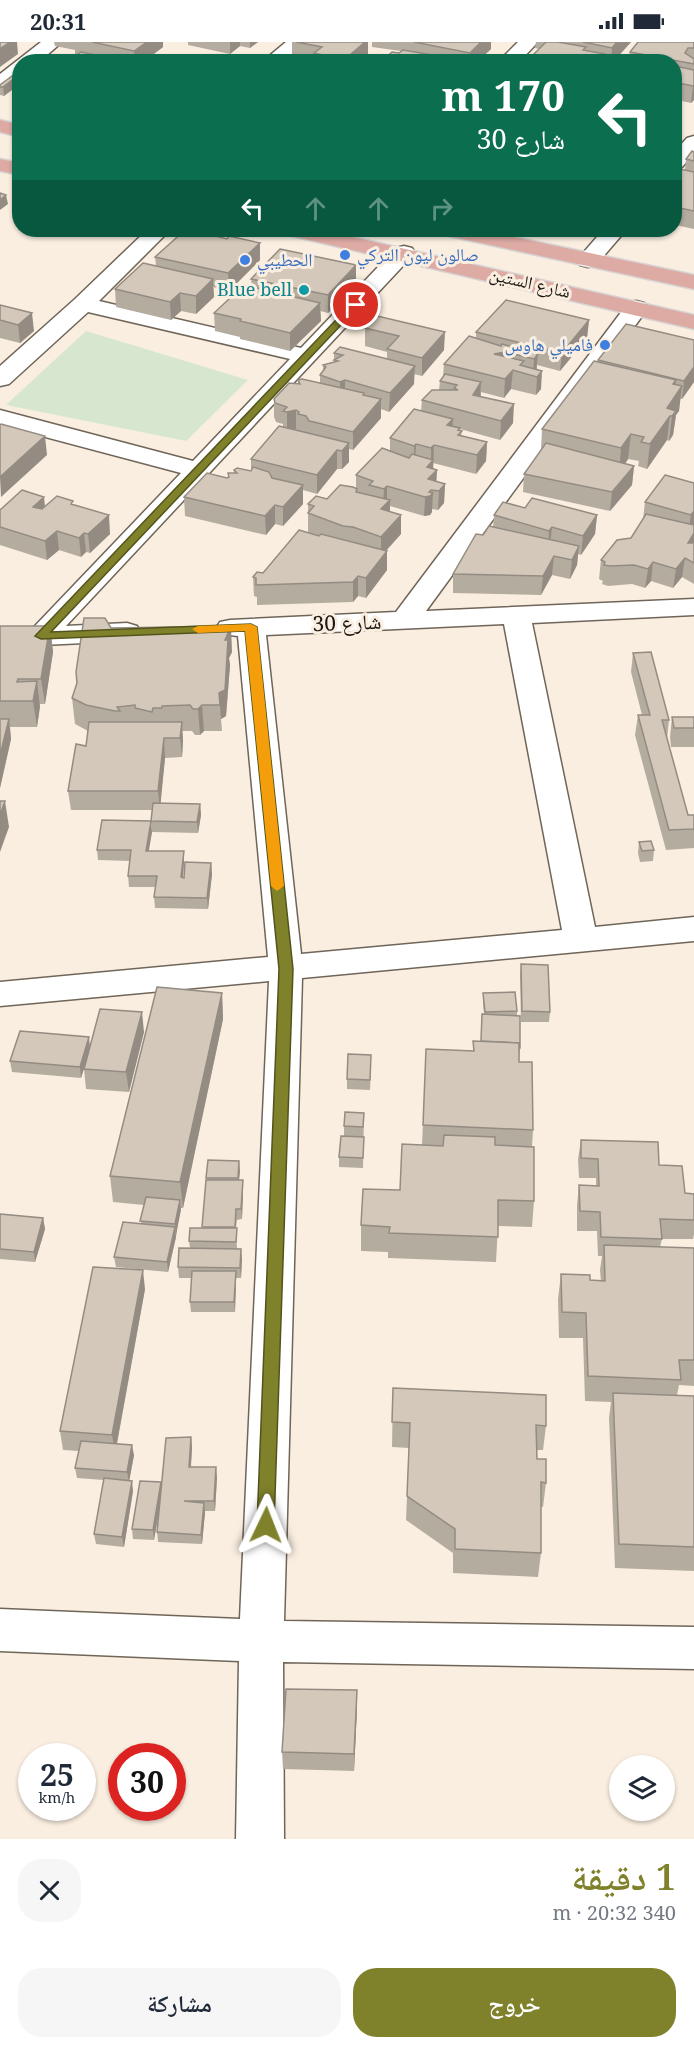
<!DOCTYPE html>
<html lang="ar">
<meta charset="utf-8">
<style>
body{margin:0;font-family:"Noto Serif","Noto Naskh Arabic",serif;background:#f6f6f7;color:#1f2937;direction:rtl;height:100vh;display:flex;flex-direction:column;font-size:22px;white-space:nowrap}
*{box-sizing:border-box;margin:0}
p{font-size:20px;color:#747a83}
.icon{flex:none;width:33px;height:33px;fill:none;stroke:currentColor;stroke-width:2;stroke-linecap:round;stroke-linejoin:round}
.map{position:relative;height:1797px;overflow:hidden;direction:ltr}
.details{display:flex;flex-direction:column;background:#fff;flex:1}
.details>*{flex:none}
.guide{position:absolute;left:12px;top:12px;width:670px;height:183px;border-radius:24px;box-shadow:0 2px 4px #0004;direction:rtl;background:#0b6e4f;color:#fff;overflow:hidden}
.controls{position:absolute;left:609px;top:1713px;display:grid;gap:12px}
.controls a{display:grid;place-items:center;width:66px;height:66px;border-radius:50%;background:#fff;box-shadow:0 2px 4px #0004;font-size:30px}
.speed{position:absolute;left:18px;top:1701px;display:flex;gap:12px;font-size:30px;font-weight:700;text-align:center}
.speed>*{display:grid;place-content:center;width:78px;height:78px;border-radius:50%;background:#fff;box-shadow:0 2px 4px #0004;line-height:1}
.speed small{font-size:15px;font-weight:400}
.speed .limit{border:9px solid #d22;background:#fff;color:#111}
.pin{position:absolute;display:grid;place-items:center;width:51px;height:51px;color:#fff;margin:-26px;border:3px solid #fff;border-radius:50%;box-shadow:0 2px 6px #0007}
.me{position:absolute;width:66px;margin:-33px;rotate:2deg;stroke-linejoin:round;filter:drop-shadow(0 0 4px #0008)}
.turn{display:flex;align-items:center;gap:21px;height:126px;padding:0 18px;font-size:27px}
.turn .icon{width:78px;height:78px;stroke-width:2.5}
.turn b{display:block;font-size:42px;line-height:51px}
.lanes{display:flex;align-items:center;height:57px;padding:0 18px;background:#0003;justify-content:center;gap:30px;direction:ltr}
.lanes .off{opacity:.35}
.round{display:grid;place-items:center;flex:none;width:63px;height:63px;border-radius:24px;background:#f6f6f7}
.overview{display:flex;align-items:center;justify-content:space-between;height:102px;padding:0 18px}
h1{font-size:36px;font-weight:600;line-height:45px;color:#80812b}
.action{display:flex;gap:12px;margin-top:auto;padding:12px 18px}
.action a{flex:1;height:69px;border-radius:24px;background:#80812b;color:#fff;font-size:24px;font-weight:600;line-height:69px;text-align:center}
.action a+a{background:#f6f6f7;color:#1f2937}
.status{display:flex;justify-content:space-between;align-items:center;height:42px;padding:0 30px;background:#fff;direction:ltr}
.status svg{height:16px;fill:currentColor}
.map>svg:first-child{display:block}
</style>
<div class="status"><b>20:31</b><svg viewBox="0 0 49 12"><path d="M0 12V9h3v3zM5 12V6h3v6zM10 12V3h3v9zM15 12V0h3v12zM26 1h20v11H26zM47 4h2v5h-2z"/></svg></div>
<div class="map">
<svg width="694" height="1797" viewBox="0 0 694 1797">
<rect width="100%" height="100%" fill="#faeee0"/>
<polygon fill="#d7e6cf" points="86,289 248,338 186,399 6,363"/>
<g fill="none" stroke-linecap="round" stroke-linejoin="round">
<g stroke="#6f6558" stroke-width="3">
<g id="minor">
<polygon points="41,0 62,0 39,20 20,20 20,35 7,46 0,48 0,32"/>
<polygon points="286,0 307,0 284,20 262,20"/>
<polygon points="518,0 538,0 519,20 498,20"/>
<polygon points="694,94 694,112 682,125 675,127 675,109 687,96"/>
<polygon points="147,188 170,188 99,259 301,306 396,206 404,204 412,206 415,211 66,584 127,581 137,584 141,590 137,596 127,599 0,605 0,587 33,586 181,431 0,383 0,368 193,419 290,317 88,270 9,342 0,344 0,324 75,257"/>
<polygon points="603,188 626,188 596,223 588,225 580,223 577,218"/>
<path d="M 636,259 L 644,261 L 648,266 L 426,569 L 694,557 L 694,573 L 532,581 L 595,885 L 694,875 L 694,899 L 302,936 L 284,1579 L 694,1585 L 694,1627 L 283,1620 L 284,1797 L 236,1797 L 239,1619 L 0,1609 L 0,1567 L 240,1577 L 269,939 L 0,964 L 0,940 L 268,915 L 238,594 L 220,592 L 216,586 L 220,580 L 230,578 L 396,570 L 628,261 ZM 504,582 L 562,888 L 301,912 L 266,593 Z"/>
</g>
</g>
<g stroke="#d6d5d4" stroke-width="3">
<g id="major">
<polygon points="0,78 20,83 20,95 0,90"/>
<polygon points="0,117 20,121 20,133 0,129"/>
<polygon points="285,188 322,188 694,273 694,287 296,195 288,193"/>
<polygon points="442,188 481,188 694,233 694,247 453,195 445,193"/>
</g>
</g>
<use href="#minor" fill="#fff" fill-rule="evenodd"/>
<use href="#major" fill="#ddaaa4" fill-rule="evenodd"/>
</g>
<g fill="#b5aca0">
<polygon points="54,0 163,0 163,5 146,18 155,20 67,20 77,13 75,12 75,8 55,4"/>
<polygon points="188,0 258,0 250,6 240,4 230,12 188,3"/>
<polygon points="292,0 368,0 368,14 361,20 285,20 292,15"/>
<polygon points="372,0 491,0 491,7 477,20 381,20 399,11 401,9 372,5"/>
<polygon points="536,0 631,0 613,20 526,20 539,7 535,6"/>
<polygon points="694,0 694,58 691,61 677,58 675,60 675,20 627,20 629,18 630,10"/>
<polygon points="0,43 17,44 4,54 0,53"/>
<polygon points="694,110 694,187 675,183 675,126 685,128 686,117"/>
<polygon points="215,190 215,194 227,197 260,201 260,218 229,249 213,245 214,255 196,272 181,269 171,278 116,265 115,247 156,224 155,215"/>
<polygon points="251,237 356,241 328,271 320,269 321,279 290,309 240,297 240,295 215,289 214,271 252,244"/>
<polygon points="0,263 34,289 20,301 0,296"/>
<polygon points="377,274 444,308 422,334 414,332 414,342 389,370 381,367 381,376 353,408 349,407 349,420 342,427 337,427 317,452 303,448 303,462 283,484 275,482 266,493 185,474 184,455 228,436 228,431 234,431 234,428 251,429 251,417 283,385 283,382 276,380 274,375 274,357 298,341 298,338 320,341 320,333 323,329 323,323 334,320 334,311 387,317 387,310 365,304 365,286"/>
<polygon points="589,278 587,296 560,329 537,323 537,327 541,347 536,353 511,347 504,356 481,350 481,355 513,381 500,398 460,387 460,388 462,389 461,394 487,400 486,419 476,432 433,421 433,426 437,428 436,439 445,442 444,461 438,468 432,467 432,470 430,473 424,474 390,464 390,470 401,492 386,509 387,509 387,528 366,556 358,554 353,560 257,563 257,555 254,554 253,535 263,531 315,493 308,490 308,462 327,457 356,446 356,433 390,409 390,396 421,369 422,358 439,348 440,339 443,334 444,322 476,296 476,290"/>
<polygon points="694,298 694,340 682,357 680,357 679,369 676,373 673,393 669,399 667,398 647,427 638,424 639,419 628,417 625,422 634,424 632,443 610,469 523,450 524,432 541,408 542,387 598,320 598,318"/>
<polygon points="694,441 694,542 682,535 673,546 651,539 645,546 632,542 608,544 602,542 603,539 599,537 601,518 631,496 643,477 645,460"/>
<polygon points="74,463 110,492 90,511 86,510 81,515 59,508 47,518 0,503 0,468"/>
<polygon points="525,466 597,473 595,492 581,513 578,512 577,523 570,537 552,533 541,553 453,551 453,532 483,493 493,485 494,473"/>
<polygon points="0,584 50,584 53,610 45,662 40,662 37,685 10,685 11,697 0,746"/>
<polygon points="111,586 232,610 229,616 230,623 226,674 221,677 222,689 204,689 200,693 195,693 192,689 182,689 183,699 182,715 165,716 160,761 200,762 201,773 198,791 152,790 151,779 152,768 71,768 68,749 86,704 88,689 75,682 72,656"/>
<polygon points="633,611 669,678 667,697 688,773 694,773 694,806 666,808 635,693 638,673 642,673 631,630"/>
<polygon points="672,675 694,675 694,705 671,705 670,695"/>
<polygon points="152,790 148,809 184,820 183,836 211,821 212,832 208,867 155,866 154,855 155,845 129,845 128,834 130,819 98,818 97,808"/>
<polygon points="639,800 654,808 653,819 640,820 638,811"/>
<polygon points="521,922 550,970 549,980 521,980 520,933"/>
<polygon points="222,951 223,977 183,1166 180,1166 176,1195 168,1230 116,1225 114,1215 141,1181 144,1163 113,1160 110,1134"/>
<polygon points="483,951 517,969 517,973 520,1006 519,1020 533,1088 532,1104 534,1159 532,1185 498,1184 496,1220 388,1216 388,1210 361,1209 361,1183 400,1148 422,1103 426,1007 473,1009 473,999 481,999 482,972 484,972 483,961"/>
<polygon points="144,990 129,1050 86,1047 84,1027 81,1036 12,1030 10,1019 90,1005"/>
<polygon points="371,1024 370,1048 347,1047 347,1037"/>
<polygon points="364,1071 363,1126 339,1125 339,1115 344,1094 344,1084"/>
<polygon points="581,1098 659,1123 685,1151 694,1152 694,1192 693,1197 662,1197 660,1205 694,1206 694,1344 679,1343 677,1353 694,1354 694,1529 615,1526 609,1376 611,1360 585,1359 583,1296 559,1296 558,1257 561,1232 590,1238 601,1239 600,1228 602,1214 598,1214 597,1189 577,1189 577,1163 579,1143 596,1144 596,1136 579,1136 578,1117"/>
<polygon points="240,1129 239,1138 243,1149 242,1177 237,1178 236,1186 237,1207 242,1217 241,1236 236,1236 235,1270 191,1270 190,1260 192,1236 179,1236 178,1225 190,1206 189,1199 202,1186 206,1136"/>
<polygon points="0,1172 43,1176 45,1187 35,1220 0,1217"/>
<polygon points="145,1247 117,1402 134,1413 129,1439 133,1449 124,1505 96,1502 94,1492 104,1438 77,1436 75,1426 79,1409 63,1408 60,1389"/>
<polygon points="393,1346 546,1384 543,1408 536,1408 537,1417 546,1441 543,1465 541,1465 541,1511 538,1535 453,1531 453,1511 406,1478 409,1406 392,1405"/>
<polygon points="191,1395 192,1406 191,1425 217,1435 215,1469 205,1469 202,1502 158,1500 157,1490 159,1471 154,1498 133,1497 132,1487 161,1444"/>
<polygon points="357,1666 354,1729 283,1727 282,1710"/>
</g>
<g fill="#948c82">
<polygon points="10,0 17,0 18,12 0,25 0,7"/>
<polygon points="147,0 163,0 163,5 143,20 135,20 134,9"/>
<polygon points="230,0 240,0 240,4 230,12"/>
<polygon points="250,0 258,0 250,6"/>
<polygon points="365,0 368,0 368,14 361,20 344,20 344,18"/>
<polygon points="481,0 491,0 491,7 477,20 470,20 470,11"/>
<polygon points="617,0 631,0 613,20 611,20 612,6"/>
<polygon points="605,12 604,20 598,20"/>
<polygon points="16,35 17,44 4,54 3,45"/>
<polygon points="679,41 677,58 675,60 675,46"/>
<polygon points="694,43 694,58 691,61 693,44"/>
<polygon points="6,153 8,162 0,168 0,158"/>
<polygon points="260,201 260,218 229,249 228,231"/>
<polygon points="356,223 356,241 328,271 328,253"/>
<polygon points="213,237 214,255 196,272 196,254"/>
<polygon points="180,251 181,269 171,278 170,260"/>
<polygon points="320,261 321,279 290,309 290,291"/>
<polygon points="32,271 34,289 20,301 18,283"/>
<polygon points="589,278 587,296 560,329 562,311"/>
<polygon points="445,290 444,308 422,334 422,316"/>
<polygon points="505,310 504,328 494,312"/>
<polygon points="538,312 536,331 533,333 534,317"/>
<polygon points="415,324 414,342 389,370 390,351"/>
<polygon points="694,325 694,340 682,357 684,339"/>
<polygon points="513,328 511,347 504,356 505,337"/>
<polygon points="542,329 541,347 536,353 537,335"/>
<polygon points="345,338 345,357 340,359 340,340"/>
<polygon points="676,338 674,356 682,344 679,369 676,373 673,393 669,399 672,374 670,374 667,398 647,427 650,402 667,366 673,342"/>
<polygon points="481,340 480,359 473,353"/>
<polygon points="381,357 381,376 353,408 353,390"/>
<polygon points="514,362 513,381 500,398 501,379"/>
<polygon points="296,368 296,387 287,389 287,370"/>
<polygon points="453,377 452,395 447,383"/>
<polygon points="631,392 628,417 619,431 621,406"/>
<polygon points="45,394 47,413 1,455 0,435"/>
<polygon points="487,400 486,419 476,432 477,413"/>
<polygon points="349,401 349,420 342,427 342,409"/>
<polygon points="416,402 415,421 414,423 414,404"/>
<polygon points="434,403 433,432 437,428 436,446 431,448 431,453 433,451 432,470 430,473 424,474 427,425 431,421 431,406"/>
<polygon points="337,408 337,427 317,452 317,433"/>
<polygon points="634,424 632,443 610,469 612,450"/>
<polygon points="445,442 444,461 438,468 439,449"/>
<polygon points="303,443 303,462 283,484 283,465"/>
<polygon points="387,444 387,461 390,458 390,476 381,467 383,465 384,447"/>
<polygon points="44,455 46,474 33,465"/>
<polygon points="275,463 275,482 266,493 265,474"/>
<polygon points="694,469 694,484 688,492 691,473"/>
<polygon points="109,473 110,492 90,511 88,492"/>
<polygon points="401,473 401,492 381,514 381,495"/>
<polygon points="597,473 595,492 581,513 583,494"/>
<polygon points="552,485 550,504 548,508 549,489"/>
<polygon points="57,489 59,508 47,518 45,499"/>
<polygon points="84,491 86,510 81,515 79,496"/>
<polygon points="694,491 694,506 688,501"/>
<polygon points="579,504 577,523 570,537 572,518"/>
<polygon points="387,509 387,528 366,556 366,536"/>
<polygon points="554,514 552,533 541,553 543,534"/>
<polygon points="685,516 682,535 673,546 676,527"/>
<polygon points="653,520 651,539 645,546 648,527"/>
<polygon points="358,534 358,554 353,560 353,540"/>
<polygon points="50,584 53,610 45,662 41,637"/>
<polygon points="231,584 232,610 229,616 230,623 226,674 221,677 219,651 225,598"/>
<polygon points="37,639 40,665 37,685 33,659"/>
<polygon points="202,663 204,689 200,693 198,667"/>
<polygon points="9,677 11,697 0,746 0,713"/>
<polygon points="182,680 183,699 182,715 180,696"/>
<polygon points="164,696 165,716 160,768 158,749"/>
<polygon points="5,759 9,785 0,810 0,773"/>
<polygon points="200,762 201,773 198,791 197,780"/>
<polygon points="151,779 152,790 147,820 146,809"/>
<polygon points="184,809 184,820 182,846 181,835"/>
<polygon points="211,821 212,832 208,867 207,856"/>
<polygon points="222,951 223,977 183,1166 180,1140"/>
<polygon points="142,970 144,990 129,1050 126,1030"/>
<polygon points="89,995 90,1005 81,1036 80,1025"/>
<polygon points="239,1119 240,1129 238,1147 238,1136"/>
<polygon points="243,1138 243,1149 242,1177 241,1167"/>
<polygon points="180,1158 181,1168 176,1193 175,1182"/>
<polygon points="43,1176 45,1187 35,1220 34,1210"/>
<polygon points="175,1185 176,1195 168,1230 167,1220"/>
<polygon points="241,1207 242,1217 241,1236 240,1226"/>
<polygon points="143,1228 145,1247 115,1411 112,1393"/>
<polygon points="236,1229 236,1240 235,1270 234,1260"/>
<polygon points="191,1395 192,1406 190,1435 189,1425"/>
<polygon points="132,1403 134,1413 129,1440 127,1430"/>
<polygon points="216,1425 217,1435 215,1469 214,1459"/>
<polygon points="132,1439 133,1449 124,1505 122,1495"/>
<polygon points="161,1440 162,1450 154,1498 153,1488"/>
<polygon points="204,1461 205,1471 202,1502 201,1493"/>
<polygon points="357,1648 357,1666 354,1729 354,1712"/>
</g>
<g fill="#d3c8ba" stroke="#948c82" stroke-width="1.5">
<polygon points="0,0 10,0 0,7"/>
<polygon points="92,0 147,0 134,9"/>
<polygon points="296,0 365,0 344,18 314,11 322,5"/>
<polygon points="414,0 481,0 470,11"/>
<polygon points="546,0 558,0 586,5 583,8 605,12 598,20 526,20"/>
<polygon points="583,0 617,0 612,6"/>
<polygon points="638,0 694,0 694,6 688,6 685,11 694,17 694,22 630,10"/>
<polygon points="403,8 444,15 440,19 441,20 381,20 392,10 399,11"/>
<polygon points="81,10 123,19 67,20"/>
<polygon points="294,14 320,20 285,20"/>
<polygon points="631,15 653,20 627,20"/>
<polygon points="146,17 155,20 143,20"/>
<polygon points="675,24 694,28 694,43 693,44 679,41 675,46"/>
<polygon points="12,34 16,35 3,45 0,45 0,43"/>
<polygon points="692,109 694,110 694,119 686,117"/>
<polygon points="675,126 694,130 694,169 675,165"/>
<polygon points="0,151 6,153 0,158"/>
<polygon points="185,188 205,188 215,190 211,193 227,197 229,194 260,201 228,231 155,215"/>
<polygon points="280,207 356,223 328,253 251,237"/>
<polygon points="143,221 213,237 196,254 180,251 170,260 115,247"/>
<polygon points="244,243 320,261 290,291 240,279 241,277 214,271"/>
<polygon points="506,258 589,278 562,311 476,290"/>
<polygon points="0,263 32,271 18,283 0,278"/>
<polygon points="377,274 445,290 422,316 387,307 399,294 365,286"/>
<polygon points="626,282 694,298 694,325 684,339 598,318"/>
<polygon points="469,294 501,304 502,302 538,312 534,317 505,310 494,312 524,319 520,323 542,329 537,335 513,328 505,337 444,322"/>
<polygon points="340,305 415,324 390,351 345,338 340,340 320,333 326,325 323,323 338,319 334,318 343,313 334,311"/>
<polygon points="594,319 676,338 673,342 682,344 667,366 676,369 672,374 670,374 650,402 641,400 644,395 631,392 621,406 542,387"/>
<polygon points="445,332 481,340 473,353 514,362 501,379 422,358 432,348 458,348 454,346 457,343 440,339"/>
<polygon points="302,337 364,351 363,353 381,357 353,390 314,380 309,379 306,374 298,372 299,370 296,368 287,370 283,369 287,365 275,361 274,357 289,341 300,342 298,338"/>
<polygon points="414,367 453,377 447,383 460,386 458,388 462,389 458,393 487,400 477,413 434,403 431,406 416,402 414,404 390,396"/>
<polygon points="1,382 45,394 0,435 0,383"/>
<polygon points="279,384 349,401 342,409 337,408 317,433 251,417"/>
<polygon points="546,401 634,424 612,450 524,432"/>
<polygon points="382,406 409,416 412,412 433,418 427,425 437,428 428,437 445,442 439,449 431,448 429,450 433,451 430,454 425,455 387,444 384,447 369,443 373,439 356,433"/>
<polygon points="253,425 269,430 272,436 303,443 283,465 275,463 265,474 184,455 207,431 227,436 229,435 228,431 237,431 234,428 237,426 251,429"/>
<polygon points="665,433 694,441 694,469 691,473 645,460"/>
<polygon points="340,443 353,445 357,447 356,450 390,458 381,467 401,473 381,495 353,485 343,484 308,471 314,464 308,462 316,454 327,457"/>
<polygon points="22,448 44,455 33,465 42,467 57,454 73,459 71,462 109,473 88,492 84,491 79,496 57,489 45,499 0,485 0,468"/>
<polygon points="532,456 597,473 583,494 552,485 549,489 494,473 503,460 525,466"/>
<polygon points="646,472 694,483 694,491 688,501 694,501 694,521 685,516 676,527 653,520 648,527 634,523 610,524 604,523 605,520 601,518 617,498 631,496"/>
<polygon points="489,484 579,504 572,518 554,514 543,534 453,532 476,492 483,493"/>
<polygon points="299,488 319,494 321,492 387,509 366,536 358,534 353,540 256,543 256,536 253,535 257,530 263,531"/>
<polygon points="84,576 105,576 111,586 231,584 225,598 228,598 225,648 219,651 220,663 202,663 198,667 193,667 190,663 162,664 162,666 153,666 152,670 135,666 135,663 117,665 120,669 115,669 86,663 72,656 77,641 76,630"/>
<polygon points="0,584 50,584 41,637 18,637 17,640 37,639 33,659 0,659"/>
<polygon points="651,610 669,678 662,678 688,773 694,773 694,787 669,788 638,673 650,673 633,611"/>
<polygon points="672,675 694,675 694,686 674,686"/>
<polygon points="0,677 9,677 0,713"/>
<polygon points="89,680 182,680 180,696 164,696 158,749 68,749 76,702 86,704"/>
<polygon points="0,759 5,759 0,773"/>
<polygon points="153,761 200,762 197,780 151,779"/>
<polygon points="102,778 151,779 146,809 184,809 181,835 184,836 185,820 211,821 207,856 154,855 157,834 128,834 131,808 97,808"/>
<polygon points="651,799 654,808 642,809 639,800"/>
<polygon points="521,922 548,923 550,970 522,969"/>
<polygon points="157,945 222,951 180,1140 110,1134"/>
<polygon points="515,950 517,969 485,970 483,951"/>
<polygon points="100,967 142,970 126,1030 84,1027"/>
<polygon points="482,972 520,974 520,1006 519,1006 519,1001 481,999"/>
<polygon points="20,989 89,995 80,1025 10,1019"/>
<polygon points="473,999 519,1001 519,1020 532,1020 533,1088 423,1083 426,1007 474,1009"/>
<polygon points="348,1012 371,1013 370,1038 347,1037"/>
<polygon points="345,1070 364,1071 363,1085 344,1084"/>
<polygon points="444,1093 495,1095 495,1103 534,1105 534,1159 498,1158 498,1195 389,1191 390,1185 361,1183 363,1147 400,1148 402,1102 443,1104"/>
<polygon points="341,1094 364,1095 363,1116 339,1115"/>
<polygon points="581,1098 658,1100 659,1123 682,1124 685,1151 694,1152 694,1178 660,1177 662,1197 601,1195 600,1170 580,1169 579,1143 599,1144 598,1117 581,1116"/>
<polygon points="208,1118 239,1119 238,1136 206,1136"/>
<polygon points="206,1138 243,1138 241,1167 236,1167 235,1185 202,1185"/>
<polygon points="146,1155 180,1158 175,1182 140,1179"/>
<polygon points="0,1172 43,1176 34,1210 0,1207"/>
<polygon points="123,1180 175,1185 167,1220 114,1215"/>
<polygon points="190,1186 237,1186 236,1200 189,1199"/>
<polygon points="604,1203 694,1206 694,1318 679,1318 681,1338 588,1334 586,1271 562,1270 561,1232 590,1233 590,1238 605,1239"/>
<polygon points="179,1206 241,1207 240,1226 178,1225"/>
<polygon points="93,1225 143,1228 112,1393 60,1389"/>
<polygon points="192,1229 236,1229 234,1260 190,1260"/>
<polygon points="393,1346 546,1353 546,1384 536,1383 537,1417 546,1417 546,1441 541,1440 541,1511 455,1507 455,1487 407,1454 410,1381 392,1380"/>
<polygon points="613,1351 694,1354 694,1505 619,1502"/>
<polygon points="191,1395 189,1425 216,1425 214,1459 184,1459 204,1461 201,1493 157,1490 166,1396"/>
<polygon points="81,1399 132,1403 127,1430 75,1426"/>
<polygon points="104,1436 132,1439 122,1495 94,1492"/>
<polygon points="140,1439 161,1440 153,1488 132,1487"/>
<polygon points="286,1647 357,1648 354,1712 282,1710"/>
</g>
<polygon fill="#80812b" stroke="#53541c" stroke-width="1.5" points="352,261 360,263 51,590 251,582 257,585 293,927 274,1483 272,1489 266,1491 259,1489 257,1483 279,927 245,589 41,597 35,594"/>
<polygon fill="#f59e0b" points="251,582 257,585 284,844 277,849 271,844 245,589 198,591 192,587 198,584"/>
<g fill="#3f7fe0" stroke="#faeee0" stroke-width="2">
<circle cx="345" cy="213" r="6"/>
<circle cx="245" cy="218" r="6"/>
<circle cx="605" cy="303" r="6"/>
</g>
<circle fill="#0f9aa8" stroke="#faeee0" stroke-width="2" cx="304" cy="248" r="6"/>
<g text-anchor="middle" stroke-width="6" stroke-linejoin="round" paint-order="stroke">
<g font-size="18" fill="#366cbe" stroke="#faeee0" text-anchor="start">
<text x="357" y="219">صالون ليون التركي</text>
<text x="257" y="224">الحطيبي</text>
<text x="593" y="309" text-anchor="end">فاميلي هاوس</text>
</g>
<g font-size="18" fill="#1a1611" stroke="#faeee0">
<text transform="translate(530 241) rotate(13)" y="6">شارع الستين</text>
</g>
<g font-size="18" fill="#0d838f" stroke="#faeee0" text-anchor="end">
<text x="292" y="254">Blue bell</text>
</g>
<g font-size="21" fill="#1a1611" stroke="#faeee0">
<text transform="translate(347 581) rotate(-2)" y="7">شارع 30</text>
</g>
</g>
</svg>
<div class="controls">
<a><svg class="icon" aria-label="layers" viewBox="0 0 24 24"><path d="M12 4l9 5-9 5-9-5zM3 14l9 5 9-5"/></svg></a>
</div>
<div class="speed"><div>25<small>km/h</small></div><div class="limit">30</div></div>
<div class="pin" style="left:356px;top:263px;background:#d93025"><svg class="icon" aria-label="arrive" viewBox="0 0 24 24"><path d="M6 21V4h12l-3 4 3 4H6"/></svg></div>
<svg class="me" style="left:266px;top:1483px" viewBox="-20 -20 40 40"><path d="M0-17L14 15 0 8-14 15z" fill="#80812b" stroke="#fff" stroke-width="4"/></svg>
<div class="guide">
<div class="turn"><svg class="icon" aria-label="left" viewBox="0 0 24 24"><path d="M17 20v-9H6M10 6l-5 5 5 5"/></svg><div><b>170 m</b>شارع 30</div></div>
<div class="lanes"><svg class="icon" aria-label="left" viewBox="0 0 24 24"><path d="M17 20v-9H6M10 6l-5 5 5 5"/></svg><svg class="icon off" aria-label="ahead" viewBox="0 0 24 24"><path d="M12 20V5M6 11l6-6 6 6"/></svg><svg class="icon off" aria-label="ahead" viewBox="0 0 24 24"><path d="M12 20V5M6 11l6-6 6 6"/></svg><svg class="icon off" aria-label="right" viewBox="0 0 24 24"><path d="M7 20v-9h11M14 6l5 5-5 5"/></svg></div>
</div>
</div>
<section class="details">
<div class="overview"><div><h1>1 دقيقة</h1><p>340 m · 20:32</p></div><a class="round"><svg class="icon" aria-label="close" viewBox="0 0 24 24"><path d="M6 6l12 12M18 6L6 18"/></svg></a></div>
<div class="action"><a>خروج</a><a>مشاركة</a></div>
</section>
